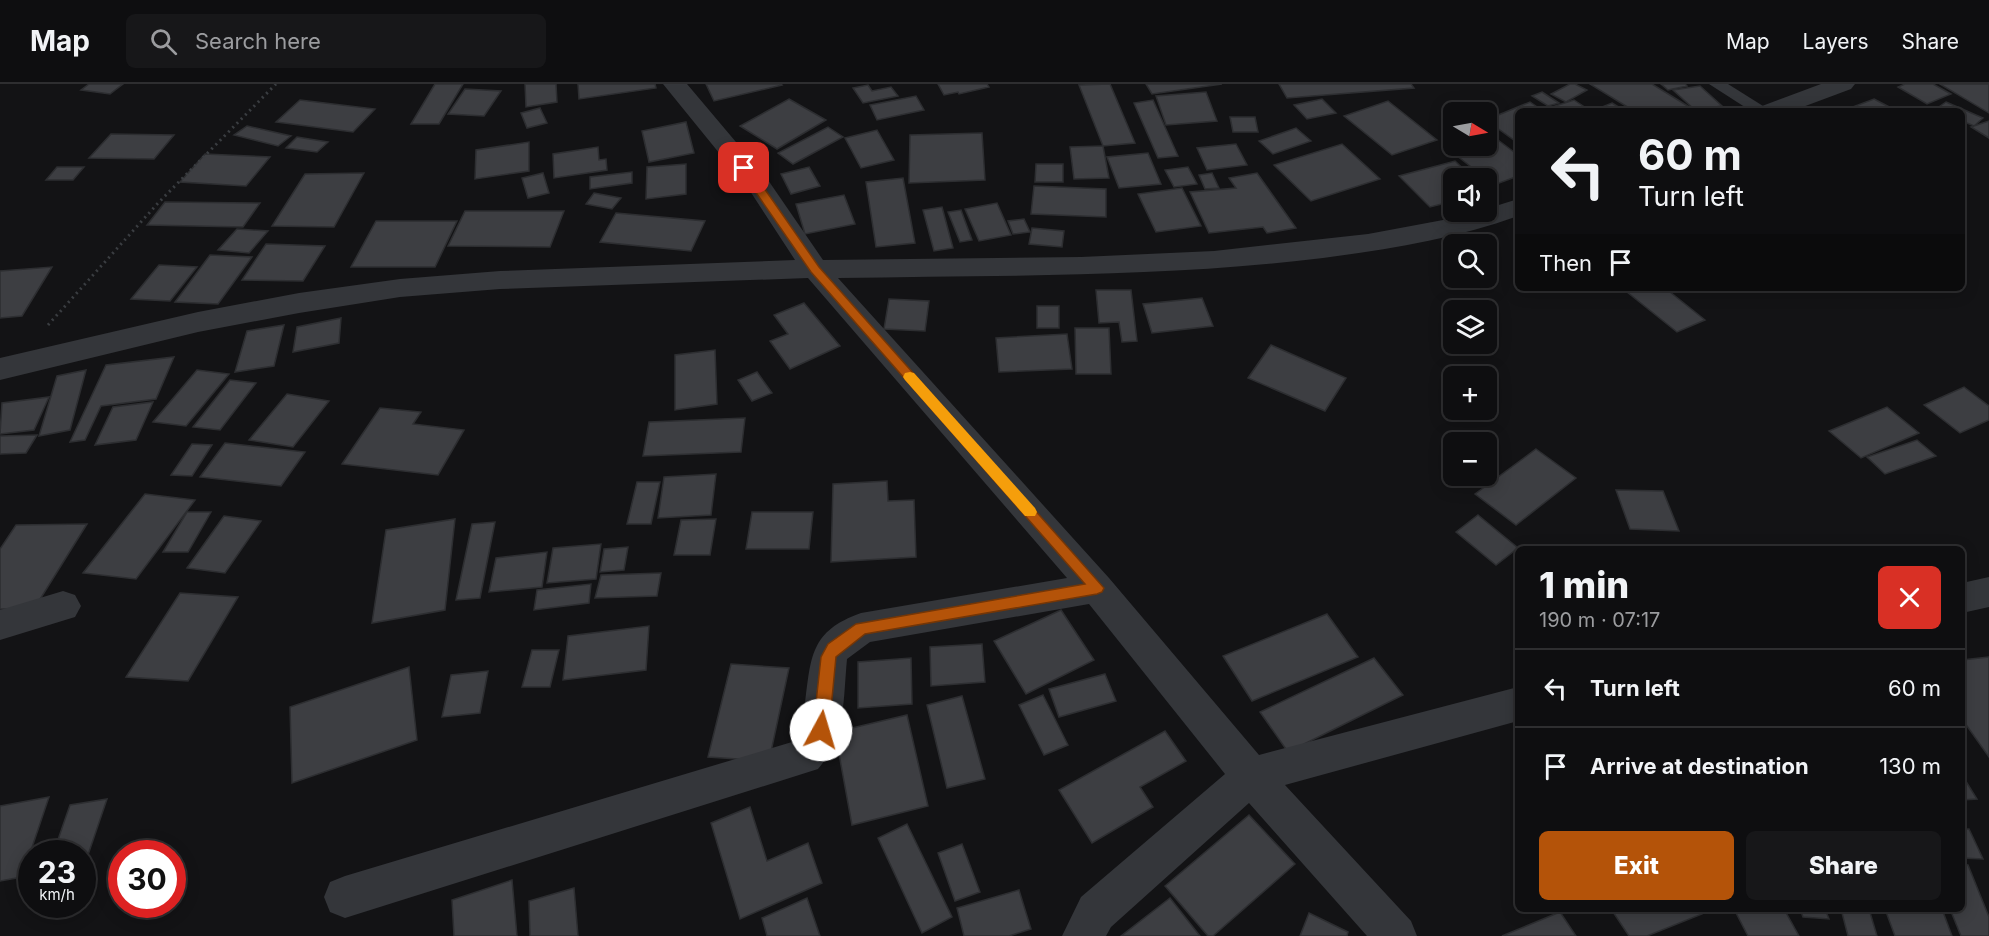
<!DOCTYPE html>
<meta charset="utf-8">
<style>
body{margin:0;font-family:Inter,sans-serif;background:#171719;color:#f1f3f6;height:100vh;display:flex;flex-direction:column;font-size:22px;white-space:nowrap}
*{box-sizing:border-box;margin:0}
p{font-size:20px;color:#9b9c9f}
.icon{flex:none;width:33px;height:33px;fill:none;stroke:currentColor;stroke-width:2;stroke-linecap:round;stroke-linejoin:round}
.map{position:relative;flex:1;overflow:hidden}
.side{position:absolute;left:1515px;top:462px;width:450px;height:366px;display:flex;flex-direction:column;background:#0e0e10;border-radius:9px;box-shadow:0 3px 15px #0003,0 0 0 2px #2e2e30}
.side>*{flex:none}
.top-card{position:absolute;left:1515px;top:24px;width:450px;height:183px;border-radius:9px;box-shadow:0 3px 15px #0003,0 0 0 2px #2e2e30;background:#0e0e10;color:#f1f3f6;overflow:hidden}
.needle{width:39px;rotate:100deg}
.tools{position:absolute;left:1443px;top:18px;display:grid;gap:12px}
.tools a{display:grid;place-items:center;width:54px;height:54px;border-radius:9px;background:#0e0e10;box-shadow:0 3px 15px #0003,0 0 0 2px #2e2e30;font-size:30px}
.speed{position:absolute;left:18px;top:756px;display:flex;gap:12px;font-size:30px;font-weight:700;text-align:center}
.speed>*{display:grid;place-content:center;width:78px;height:78px;border-radius:50%;background:#0e0e10;box-shadow:0 3px 15px #0003,0 0 0 2px #2e2e30;line-height:1}
.speed small{font-size:15px;font-weight:400}
.speed .limit{border:9px solid #d22;background:#fff;color:#111}
.pin{position:absolute;display:grid;place-items:center;width:51px;height:51px;color:#fff;margin:-26px;border-radius:12px;box-shadow:0 3px 9px #0006}
.me{position:absolute;width:66px;margin:-33px;rotate:6deg;stroke-linejoin:round;filter:drop-shadow(0 0 4px #0008)}
.turn{display:flex;align-items:center;gap:21px;height:126px;padding:0 24px;font-size:27px}
.turn .icon{width:78px;height:78px;stroke-width:2.5}
.turn b{display:block;font-size:42px;line-height:51px}
.then{display:flex;align-items:center;height:57px;padding:0 24px;background:#0003;gap:12px;font-size:22px}
.round{display:grid;place-items:center;flex:none;width:63px;height:63px;border-radius:9px;background:#171719}
.summary{display:flex;align-items:center;justify-content:space-between;height:102px;padding:0 24px}
h1{font-size:36px;font-weight:800;line-height:45px}
.cta{display:flex;gap:12px;margin-top:auto;padding:12px 24px}
.cta a{flex:1;height:69px;border-radius:9px;background:#b45309;color:#fff;font-size:24px;font-weight:800;line-height:69px;text-align:center}
.cta a+a{background:#171719;color:#f1f3f6}
ul{padding:0;list-style:none}
li{display:flex;align-items:center;gap:18px;height:78px;padding:0 24px;border-top:2px solid #2e2e30}
li div{flex:1}
li b{display:block;font-size:22px}
li em{font-style:normal}
header{display:flex;align-items:center;gap:36px;box-sizing:border-box;height:84px;padding:0 30px;background:#0e0e10;border-bottom:2px solid #2e2e30}
header strong{font-size:28px}
nav{display:flex;gap:33px;margin-inline-start:auto;font-size:21px}
.search{width:420px;height:54px;background:#171719;display:flex;align-items:center;gap:15px;box-sizing:border-box;padding:0 21px;border-radius:9px;color:#9b9c9f;font-size:22px}
.map>svg:first-child{display:block}
</style>
<header>
<strong>Map</strong>
<div class="search"><svg class="icon" aria-label="search" viewBox="0 0 24 24"><circle cx="10" cy="10" r="6"/><path d="M15 15l6 6"/></svg>Search here</div>
<nav><a>Map</a><a>Layers</a><a>Share</a></nav>
</header>
<div class="map">
<svg width="1989" height="852" viewBox="0 0 1989 852">
<rect width="100%" height="100%" fill="#131315"/>
<g fill="#3d3e42" stroke="#2d2e31" stroke-width="1.5">
<polygon points="89,0 123,0 110,10 81,6"/>
<polygon points="435,0 463,0 439,40 411,40"/>
<polygon points="525,0 556,0 557,18 526,23"/>
<polygon points="578,0 655,0 656,4 579,15"/>
<polygon points="706,0 781,0 782,1 714,17"/>
<polygon points="938,0 987,0 989,3 959,10 958,8 944,11"/>
<polygon points="1110,0 1135,59 1103,62 1079,1"/>
<polygon points="1146,0 1222,0 1152,10"/>
<polygon points="1279,0 1411,0 1414,4 1287,14"/>
<polygon points="1570,0 1575,0 1587,6 1566,18 1551,10"/>
<polygon points="1590,0 1652,0 1691,24 1684,27 1634,27"/>
<polygon points="1661,0 1685,0 1687,2 1668,6"/>
<polygon points="1905,0 1933,0 1951,10 1927,20 1898,3"/>
<polygon points="1940,0 1989,0 1989,29"/>
<polygon points="868,1 872,7 891,3 898,12 863,19 853,4"/>
<polygon points="1700,2 1722,22 1695,26 1673,6"/>
<polygon points="465,5 501,7 484,32 448,30"/>
<polygon points="1206,8 1217,37 1166,41 1156,12"/>
<polygon points="1542,8 1559,19 1548,22 1532,12"/>
<polygon points="916,12 924,26 877,36 870,21"/>
<polygon points="789,15 826,36 777,65 740,42"/>
<polygon points="1322,15 1336,29 1307,35 1294,21"/>
<polygon points="1874,15 1897,27 1842,27"/>
<polygon points="300,16 375,25 353,48 276,38"/>
<polygon points="1153,16 1178,72 1158,74 1134,19"/>
<polygon points="1574,16 1586,24 1575,27 1558,27 1552,23"/>
<polygon points="1388,17 1437,56 1392,71 1344,32"/>
<polygon points="1530,18 1543,27 1518,27 1518,59 1486,36"/>
<polygon points="1946,18 1983,34 1974,42 1962,37 1962,27 1936,25"/>
<polygon points="1612,19 1625,27 1592,27"/>
<polygon points="540,24 547,39 527,44 521,29"/>
<polygon points="1230,33 1255,33 1258,48 1233,48"/>
<polygon points="1989,37 1989,54 1971,43"/>
<polygon points="686,38 694,69 649,78 642,47"/>
<polygon points="247,42 291,52 278,62 234,51"/>
<polygon points="828,43 843,53 793,80 778,69"/>
<polygon points="1296,44 1311,57 1273,70 1259,57"/>
<polygon points="877,46 894,76 861,84 845,54"/>
<polygon points="982,49 985,96 909,99 910,51"/>
<polygon points="111,50 174,51 154,75 89,74"/>
<polygon points="297,53 328,58 317,68 286,64"/>
<polygon points="1498,56 1518,71 1518,92 1494,101 1456,71"/>
<polygon points="529,58 529,87 475,95 476,66"/>
<polygon points="1236,60 1247,81 1207,86 1197,64"/>
<polygon points="1342,60 1380,95 1311,117 1274,81"/>
<polygon points="1103,62 1109,94 1074,95 1070,63"/>
<polygon points="598,63 599,76 606,75 607,86 554,94 553,70"/>
<polygon points="1148,69 1161,100 1119,104 1107,73"/>
<polygon points="205,70 270,73 246,102 180,98"/>
<polygon points="1455,77 1473,94 1454,94 1454,117 1430,123 1399,92"/>
<polygon points="686,80 686,110 646,115 647,83"/>
<polygon points="1036,80 1063,80 1063,98 1035,98"/>
<polygon points="57,83 84,83 73,96 46,96"/>
<polygon points="809,83 820,102 791,110 781,90"/>
<polygon points="1188,83 1197,100 1174,103 1165,86"/>
<polygon points="632,88 632,99 590,105 590,93"/>
<polygon points="364,89 334,143 272,142 305,90"/>
<polygon points="543,89 549,109 528,114 522,94"/>
<polygon points="1212,89 1219,104 1205,105 1199,91"/>
<polygon points="1257,89 1296,144 1267,149 1263,143 1209,149 1190,108 1236,104 1229,94"/>
<polygon points="903,94 915,159 876,163 866,98"/>
<polygon points="1034,102 1106,105 1106,133 1031,130"/>
<polygon points="1182,104 1201,142 1156,148 1138,110"/>
<polygon points="594,109 621,114 612,125 586,120"/>
<polygon points="844,111 855,140 805,150 796,120"/>
<polygon points="165,118 260,119 243,143 147,141"/>
<polygon points="997,119 1011,151 979,157 965,125"/>
<polygon points="942,123 953,164 934,167 923,126"/>
<polygon points="961,126 972,156 960,158 948,128"/>
<polygon points="465,127 564,127 550,163 448,162"/>
<polygon points="616,129 705,137 691,167 600,158"/>
<polygon points="1024,135 1030,148 1013,150 1008,137"/>
<polygon points="376,137 457,137 435,183 351,183"/>
<polygon points="1032,144 1064,147 1062,163 1029,160"/>
<polygon points="237,145 268,147 249,169 218,166"/>
<polygon points="266,160 325,162 303,197 242,196"/>
<polygon points="210,171 252,173 218,220 175,218"/>
<polygon points="159,181 197,183 170,217 131,215"/>
<polygon points="52,183 22,232 0,234 0,187"/>
<polygon points="1622,204 1665,204 1705,236 1677,248"/>
<polygon points="1096,206 1131,206 1137,257 1122,258 1119,238 1099,239"/>
<polygon points="1202,214 1213,242 1152,249 1143,220"/>
<polygon points="889,215 929,217 925,247 884,245"/>
<polygon points="804,219 840,262 790,285 770,257 788,250 774,231"/>
<rect x="1037" y="222" width="22" height="22"/>
<polygon points="341,234 339,259 293,268 297,243"/>
<polygon points="284,241 274,282 235,288 247,247"/>
<polygon points="1075,244 1109,244 1111,290 1076,290"/>
<polygon points="1067,250 1072,285 999,288 996,254"/>
<polygon points="1271,261 1346,294 1325,327 1248,294"/>
<polygon points="715,266 717,320 675,326 675,271"/>
<polygon points="174,273 156,315 101,322 85,356 70,358 106,281"/>
<polygon points="86,286 70,346 39,352 57,292"/>
<polygon points="197,286 229,290 186,342 153,338"/>
<polygon points="757,288 772,309 752,317 738,296"/>
<polygon points="230,296 256,299 220,346 193,343"/>
<polygon points="1964,303 1989,322 1989,336 1960,349 1924,321"/>
<polygon points="287,310 329,317 293,363 249,356"/>
<polygon points="49,313 34,346 0,350 2,319"/>
<polygon points="153,318 136,356 95,361 113,323"/>
<polygon points="1887,323 1919,349 1861,374 1829,347"/>
<polygon points="380,324 421,328 413,340 464,346 438,391 342,380"/>
<polygon points="745,334 741,368 643,372 649,338"/>
<polygon points="37,351 26,369 0,370 0,352"/>
<polygon points="1917,356 1936,372 1885,390 1867,373"/>
<polygon points="225,359 305,368 281,402 200,393"/>
<polygon points="192,360 212,361 192,392 171,391"/>
<polygon points="1536,365 1576,394 1516,441 1475,410"/>
<polygon points="716,390 711,431 658,434 664,393"/>
<polygon points="887,397 888,417 914,416 916,473 831,478 833,400"/>
<polygon points="637,398 660,398 651,440 627,440"/>
<polygon points="1616,406 1663,407 1679,447 1630,445"/>
<polygon points="145,410 195,416 136,495 83,489"/>
<polygon points="187,428 211,428 188,468 163,468"/>
<polygon points="752,428 813,428 809,465 746,465"/>
<polygon points="1478,431 1518,464 1496,481 1456,448"/>
<polygon points="224,432 261,437 225,489 187,484"/>
<polygon points="455,435 445,526 372,539 386,446"/>
<polygon points="716,435 710,471 674,471 681,436"/>
<polygon points="495,438 480,514 456,516 472,440"/>
<polygon points="87,440 34,525 0,525 0,465 16,441"/>
<polygon points="601,460 596,495 547,499 553,464"/>
<polygon points="628,463 624,486 600,488 604,465"/>
<polygon points="547,468 542,503 489,508 496,474"/>
<polygon points="661,489 657,512 595,514 601,491"/>
<polygon points="591,500 589,519 534,526 537,506"/>
<polygon points="180,509 238,513 188,597 126,593"/>
<polygon points="1061,526 1094,576 1026,610 994,557"/>
<polygon points="1327,530 1358,573 1252,617 1223,572"/>
<polygon points="649,542 646,586 563,596 568,552"/>
<polygon points="982,560 985,598 931,602 930,563"/>
<polygon points="532,566 559,566 550,603 522,603"/>
<polygon points="1989,573 1989,673 1962,635 1962,576"/>
<polygon points="911,574 912,620 858,624 858,578"/>
<polygon points="1374,574 1403,611 1288,668 1260,628"/>
<polygon points="731,580 789,584 769,677 708,673"/>
<polygon points="409,583 417,656 292,699 290,623"/>
<polygon points="488,587 480,629 442,633 451,591"/>
<polygon points="1105,590 1116,617 1059,633 1049,605"/>
<polygon points="1043,611 1068,661 1044,671 1019,621"/>
<polygon points="962,612 985,695 947,704 927,621"/>
<polygon points="907,631 928,722 852,741 835,648"/>
<polygon points="1165,647 1186,677 1140,703 1153,723 1092,759 1059,706"/>
<polygon points="1962,691 1977,715 1962,716"/>
<polygon points="49,713 22,793 0,797 0,722"/>
<polygon points="107,715 88,771 53,770 70,721"/>
<polygon points="750,723 767,777 808,759 822,799 740,835 711,739"/>
<polygon points="1249,731 1295,780 1213,852 1208,852 1165,802"/>
<polygon points="907,740 952,833 922,849 878,754"/>
<polygon points="1962,745 1969,745 1983,775 1962,774"/>
<polygon points="962,760 980,808 955,817 938,769"/>
<polygon points="1962,780 1968,781 1989,833 1989,852 1961,852 1950,825 1962,825"/>
<polygon points="512,796 517,852 454,852 452,816"/>
<polygon points="574,804 578,852 530,852 529,817"/>
<polygon points="1019,806 1031,845 1009,852 964,852 957,824"/>
<polygon points="807,814 820,852 767,852 762,834"/>
<polygon points="1170,814 1200,852 1121,852"/>
<polygon points="1611,825 1698,825 1702,830 1647,852 1629,852"/>
<polygon points="1734,825 1784,825 1799,852 1748,852"/>
<polygon points="1800,825 1825,825 1829,835 1803,833"/>
<polygon points="1841,825 1869,825 1877,852 1848,852"/>
<polygon points="1885,825 1942,825 1952,852 1895,852"/>
<polygon points="1560,828 1576,852 1502,852"/>
<polygon points="1309,829 1348,848 1347,852 1300,852"/>
</g>
<g fill="none" stroke-linecap="round" stroke-linejoin="round">
<polyline stroke="#3a3d41" stroke-width="3" stroke-dasharray="2 4" stroke-linecap="butt" points="48,241 159,118 276,0"/>
<polygon fill="#34363a" fill-rule="evenodd" points="1709,0 1728,0 1771,27 1751,27"/>
<g fill="#34363a" fill-rule="evenodd">
<path d="M 663,0 L 687,0 L 768,96 L 823,176 L 1081,173 L 1214,167 L 1368,150 L 1486,128 L 1486,125 L 1518,115 L 1518,132 C 1455,155 1389,165 1323,174 C 1162,194 1000,191 838,194 L 1109,494 L 1259,671 L 1518,603 L 1518,637 L 1285,701 L 1411,837 L 1417,852 L 1367,852 L 1249,719 L 1111,843 L 1106,852 L 1062,852 L 1081,813 L 1225,690 L 1089,520 L 870,558 L 847,575 C 843,617 846,652 818,685 L 345,834 L 330,828 L 324,813 L 330,798 L 345,792 L 792,658 C 804,644 803,637 805,620 C 811,573 810,547 861,529 L 1067,494 L 808,194 L 500,205 L 400,213 L 299,229 L 198,248 L 0,296 L 0,274 L 198,228 L 299,209 L 400,195 L 500,187 L 795,176 L 750,107 Z"/>
<polygon points="1821,0 1855,0 1851,5 1792,27 1758,27 1762,22"/>
<polygon points="1989,493 1989,523 1962,529 1962,499"/>
<polygon points="63,507 75,511 81,522 75,533 0,556 0,526"/>
</g>
</g>
<polygon fill="#b45309" stroke="#753606" stroke-width="1.5" points="741,81 748,81 819,183 1104,504 1102,508 1097,510 865,550 836,573 829,646 827,651 821,653 816,651 813,646 821,573 828,560 856,540 1085,500 811,188 739,84"/>
<polygon fill="#f59e0b" points="910,288 914,289 1035,424 1037,428 1035,432 1025,432 905,296 903,293 905,289"/>
</svg>
<div class="tools">
<a><svg class="needle" viewBox="-14 -14 28 28"><path d="M0-13l5 13h-10z" fill="#e53935"/><path d="M0 13l5-13h-10z" fill="#9b9c9f"/></svg></a>
<a><svg class="icon" aria-label="sound" viewBox="0 0 24 24"><path d="M4 9h4l5-4v14l-5-4H4zM17 9q2 3 0 6"/></svg></a>
<a><svg class="icon" aria-label="search" viewBox="0 0 24 24"><circle cx="10" cy="10" r="6"/><path d="M15 15l6 6"/></svg></a>
<a><svg class="icon" aria-label="layers" viewBox="0 0 24 24"><path d="M12 4l9 5-9 5-9-5zM3 14l9 5 9-5"/></svg></a>
<a>+</a>
<a>−</a>
</div>
<div class="speed"><div>23<small>km/h</small></div><div class="limit">30</div></div>
<div class="pin" style="left:744px;top:84px;background:#d93025"><svg class="icon" aria-label="arrive" viewBox="0 0 24 24"><path d="M6 21V4h12l-3 4 3 4H6"/></svg></div>
<svg class="me" style="left:821px;top:646px" viewBox="-20 -20 40 40"><circle r="19" fill="#fff"/><path d="M0-13L10 11 0 6-10 11z" fill="#b45309"/></svg>
<div class="top-card">
<div class="turn"><svg class="icon" aria-label="left" viewBox="0 0 24 24"><path d="M17 20v-9H6M10 6l-5 5 5 5"/></svg><div><b>60 m</b>Turn left</div></div>
<div class="then">Then<svg class="icon" aria-label="arrive" viewBox="0 0 24 24"><path d="M6 21V4h12l-3 4 3 4H6"/></svg></div>
</div>
<section class="side">
<div class="summary"><div><h1>1 min</h1><p>190 m · 07:17</p></div><a class="round" style="background:#d93025;color:#fff"><svg class="icon" aria-label="close" viewBox="0 0 24 24"><path d="M6 6l12 12M18 6L6 18"/></svg></a></div>
<ul>
<li><svg class="icon" aria-label="left" viewBox="0 0 24 24"><path d="M17 20v-9H6M10 6l-5 5 5 5"/></svg><div><b>Turn left</b></div><em>60 m</em></li>
<li><svg class="icon" aria-label="arrive" viewBox="0 0 24 24"><path d="M6 21V4h12l-3 4 3 4H6"/></svg><div><b>Arrive at destination</b></div><em>130 m</em></li>
</ul>
<div class="cta"><a>Exit</a><a>Share</a></div>
</section>
</div>
